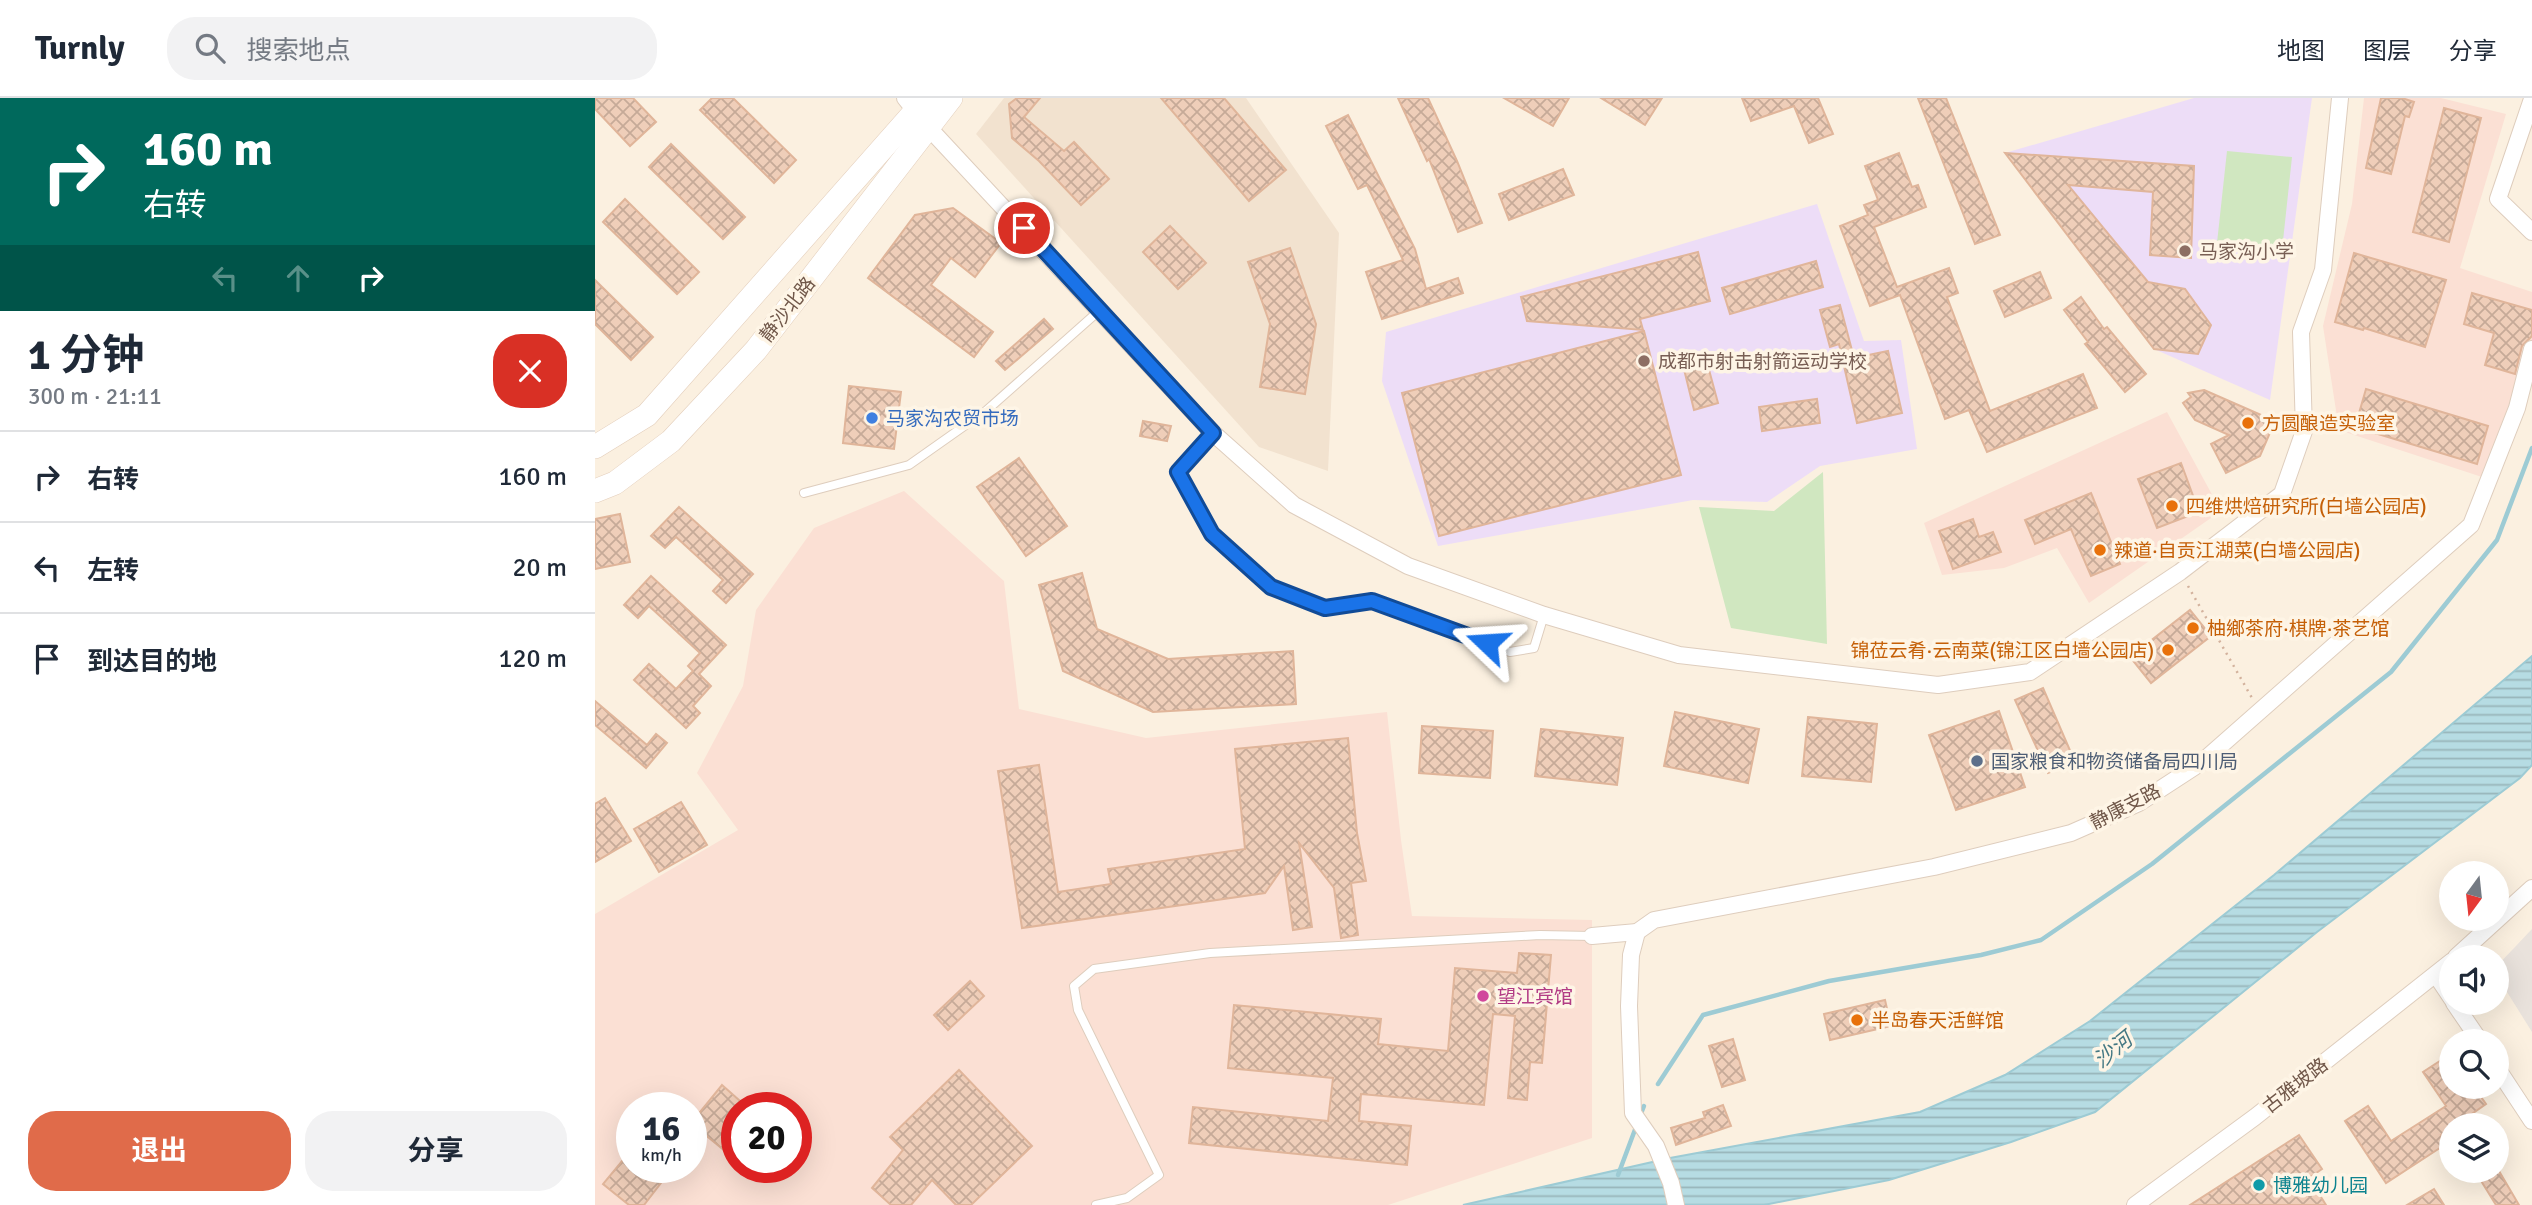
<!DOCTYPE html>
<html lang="zh">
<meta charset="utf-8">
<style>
body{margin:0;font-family:Signika,"Noto Sans SC",sans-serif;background:#f2f2f3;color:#1f2937;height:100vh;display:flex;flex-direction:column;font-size:26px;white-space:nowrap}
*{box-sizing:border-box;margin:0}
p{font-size:23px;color:#747a83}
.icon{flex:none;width:38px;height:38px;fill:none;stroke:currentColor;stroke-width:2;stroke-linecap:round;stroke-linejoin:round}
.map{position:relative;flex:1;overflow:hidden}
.details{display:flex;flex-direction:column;background:#fff;width:595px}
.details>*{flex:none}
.hud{background:#00695c;color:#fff;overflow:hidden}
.needle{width:46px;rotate:195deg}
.fabs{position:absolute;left:1844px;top:763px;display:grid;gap:14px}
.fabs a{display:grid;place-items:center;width:70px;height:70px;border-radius:50%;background:#fff;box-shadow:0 7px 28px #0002;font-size:35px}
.speed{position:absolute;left:21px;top:994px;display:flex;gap:14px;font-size:35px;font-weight:700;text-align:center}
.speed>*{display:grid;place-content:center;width:91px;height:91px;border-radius:50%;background:#fff;box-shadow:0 7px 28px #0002;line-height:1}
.speed small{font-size:18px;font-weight:400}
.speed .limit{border:10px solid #d22;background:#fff;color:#111}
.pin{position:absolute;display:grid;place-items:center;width:60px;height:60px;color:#fff;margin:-30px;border:4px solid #fff;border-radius:50%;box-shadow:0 2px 7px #0007}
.me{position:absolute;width:77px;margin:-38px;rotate:290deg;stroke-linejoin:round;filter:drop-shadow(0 0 5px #0008)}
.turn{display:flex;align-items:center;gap:24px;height:147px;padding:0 28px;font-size:32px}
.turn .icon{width:91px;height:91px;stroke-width:2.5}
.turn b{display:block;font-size:49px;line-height:60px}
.lanes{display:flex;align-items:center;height:66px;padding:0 28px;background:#0003;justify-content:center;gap:35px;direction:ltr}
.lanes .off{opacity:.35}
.round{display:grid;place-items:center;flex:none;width:74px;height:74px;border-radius:28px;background:#f2f2f3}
.overview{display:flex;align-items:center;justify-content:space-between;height:119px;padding:0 28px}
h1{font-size:42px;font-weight:700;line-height:52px}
.action{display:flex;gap:14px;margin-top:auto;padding:14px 28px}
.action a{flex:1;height:80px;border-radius:28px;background:#e06b4a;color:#fff;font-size:28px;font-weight:700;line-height:80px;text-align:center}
.action a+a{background:#f2f2f3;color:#1f2937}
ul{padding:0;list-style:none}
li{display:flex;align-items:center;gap:21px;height:91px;padding:0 28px;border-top:2px solid #e0e1e3}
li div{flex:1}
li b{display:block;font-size:26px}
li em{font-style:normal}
header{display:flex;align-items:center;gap:42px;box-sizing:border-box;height:98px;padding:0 35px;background:#fff;border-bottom:2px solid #e0e1e3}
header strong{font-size:33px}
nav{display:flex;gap:38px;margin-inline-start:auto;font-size:24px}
.search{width:490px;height:63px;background:#f2f2f3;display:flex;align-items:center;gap:18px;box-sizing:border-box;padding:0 24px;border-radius:28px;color:#747a83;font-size:26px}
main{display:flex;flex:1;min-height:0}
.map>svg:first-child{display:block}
</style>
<header>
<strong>Turnly</strong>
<div class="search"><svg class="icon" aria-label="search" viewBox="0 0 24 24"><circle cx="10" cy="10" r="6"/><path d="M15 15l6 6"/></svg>搜索地点</div>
<nav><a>地图</a><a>图层</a><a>分享</a></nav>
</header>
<main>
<section class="details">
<div class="hud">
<div class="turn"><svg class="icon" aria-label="right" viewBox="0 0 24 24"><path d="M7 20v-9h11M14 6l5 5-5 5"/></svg><div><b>160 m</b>右转</div></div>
<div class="lanes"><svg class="icon off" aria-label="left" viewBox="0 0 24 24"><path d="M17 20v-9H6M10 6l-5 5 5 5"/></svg><svg class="icon off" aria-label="ahead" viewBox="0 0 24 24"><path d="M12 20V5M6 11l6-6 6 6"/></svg><svg class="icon" aria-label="right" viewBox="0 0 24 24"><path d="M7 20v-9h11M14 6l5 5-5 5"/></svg></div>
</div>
<div class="overview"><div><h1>1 分钟</h1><p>300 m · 21:11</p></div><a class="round" style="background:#d93025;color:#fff"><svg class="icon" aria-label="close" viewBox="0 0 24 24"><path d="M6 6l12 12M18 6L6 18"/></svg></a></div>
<ul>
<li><svg class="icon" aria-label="right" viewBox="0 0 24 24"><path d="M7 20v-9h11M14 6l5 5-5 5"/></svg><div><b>右转</b></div><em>160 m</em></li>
<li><svg class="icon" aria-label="left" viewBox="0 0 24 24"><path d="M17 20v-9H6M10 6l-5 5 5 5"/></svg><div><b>左转</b></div><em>20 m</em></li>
<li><svg class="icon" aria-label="arrive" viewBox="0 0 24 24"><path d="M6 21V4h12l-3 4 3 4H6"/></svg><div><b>到达目的地</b></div><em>120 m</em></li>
</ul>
<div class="action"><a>退出</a><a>分享</a></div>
</section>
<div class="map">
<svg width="1937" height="1107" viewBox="0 0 1937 1107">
<defs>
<pattern id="water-rules" width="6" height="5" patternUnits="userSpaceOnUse" patternTransform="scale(1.75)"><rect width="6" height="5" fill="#b6dce3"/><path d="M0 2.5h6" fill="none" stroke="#98b5ba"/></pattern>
<pattern id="building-cross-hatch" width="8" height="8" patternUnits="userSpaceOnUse" patternTransform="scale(1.75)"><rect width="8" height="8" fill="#efceb9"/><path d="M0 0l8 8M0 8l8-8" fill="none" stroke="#c6aa98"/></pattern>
</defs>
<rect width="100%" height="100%" fill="#fbf0e0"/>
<polygon fill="#f2e2cf" points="409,0 651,0 744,135 733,373 664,349 381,36"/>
<g fill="#fbe0d4" fill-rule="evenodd">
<polygon points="1769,0 1846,0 1911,16 1865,170 1937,194 1937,252 1890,380 1744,332 1728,228 1757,106"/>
<polygon points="1572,314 1626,413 1494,505 1462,450 1409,470 1347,477 1329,425"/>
<path d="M 309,393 L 409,483 L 424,611 L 551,640 L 792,614 L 806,742 L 817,818 L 997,822 L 997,1040 L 793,1107 L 0,1107 L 0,816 L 143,732 L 102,675 L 148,588 L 161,512 L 219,430 ZM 37,1010 L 96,1010 L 96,1069 L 37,1069 ZM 142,1010 L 201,1010 L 201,1069 L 142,1069 Z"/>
</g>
<polygon fill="#e9e2dc" points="1937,831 1937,934 1902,878 1902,868"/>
<g fill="#edddf7">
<polygon points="1599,0 1717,0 1675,302 1559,251 1410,55"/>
<polygon points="1222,106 1269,243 1306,242 1322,351 1225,368 1172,404 1098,402 843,448 787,283 791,234"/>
</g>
<g fill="#d0e7c0">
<polygon points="1632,53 1697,59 1687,152 1622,145"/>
<polygon points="1228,374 1232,546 1136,530 1104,409 1179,413"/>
</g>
<polygon fill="url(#water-rules)" stroke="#9dcbd4" stroke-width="2" points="1937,558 1937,667 1925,680 1722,834 1500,1014 1416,1044 1294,1082 1169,1107 868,1107 1075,1060 1325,1014 1410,977 1495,923 1679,777"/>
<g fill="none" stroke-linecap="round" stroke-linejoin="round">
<g stroke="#9dcbd4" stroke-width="4.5">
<polyline points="1063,986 1108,917 1234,883 1386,857 1446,842 1557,766 1796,574 1902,442 1937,350"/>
<polyline points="1045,1018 1049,1008"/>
<polyline points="1023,1077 1041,1029"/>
</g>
</g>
<g fill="url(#building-cross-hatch)" stroke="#e0b59a" stroke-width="2">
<polygon points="0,0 38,0 61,24 35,48 0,11"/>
<polygon points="117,0 138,0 201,62 179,85 105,12"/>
<polygon points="422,0 445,0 429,19 469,53 479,44 514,81 486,107 444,63 417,40 414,6"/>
<polygon points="566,0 629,0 691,72 654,103"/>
<polygon points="803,0 833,0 862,63 887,125 863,134 834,61 832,63"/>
<polygon points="909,0 974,0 958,28"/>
<polygon points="1006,0 1067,0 1050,27"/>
<polygon points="1147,0 1223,0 1238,36 1214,45 1199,8 1156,23"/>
<polygon points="1323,0 1351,0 1405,137 1380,146"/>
<polygon points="1786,0 1807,0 1819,4 1814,19 1810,18 1796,76 1771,70"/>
<polygon points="1849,10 1886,20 1854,144 1818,134"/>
<polygon points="753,17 820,151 831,191 863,180 868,195 787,221 771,174 808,162 772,87 763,91 731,28"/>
<polygon points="76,46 150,119 128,141 54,69"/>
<polygon points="1304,55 1317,89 1323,87 1331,109 1279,129 1302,189 1354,170 1363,195 1352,199 1395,313 1488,276 1502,310 1392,354 1374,312 1350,321 1305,197 1275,208 1245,128 1273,117 1269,107 1283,102 1270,68"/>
<polygon points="1410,55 1599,68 1596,160 1555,157 1558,94 1473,87 1553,184 1590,191 1616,227 1603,256 1559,251"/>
<polygon points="968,71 979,97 914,122 904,96"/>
<polygon points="30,101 104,174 82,196 8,124"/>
<polygon points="358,110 406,145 380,179 356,160 336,187 398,234 379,259 273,180 320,117"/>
<polygon points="575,128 611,165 583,191 548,154"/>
<polygon points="695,150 721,226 710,296 665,289 675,226 653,164"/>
<polygon points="1103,154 1115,203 1045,221 1048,232 932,223 926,199"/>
<polygon points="1759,155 1851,182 1830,249 1769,230 1768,232 1740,224"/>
<polygon points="1221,163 1228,189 1135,216 1127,190"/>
<polygon points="1445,174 1456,200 1410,219 1399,193"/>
<polygon points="0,182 58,239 36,262 0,226"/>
<polygon points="1877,195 1937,212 1937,238 1927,248 1920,276 1890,267 1899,235 1869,226"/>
<polygon points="1486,199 1509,231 1512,229 1551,276 1530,294 1490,246 1493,244 1469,212"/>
<polygon points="1245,207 1259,260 1293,253 1307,315 1262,325 1244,246 1235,249 1225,212"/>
<polygon points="449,221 458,231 410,272 401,263"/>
<polygon points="1049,233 1086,377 844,438 807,295"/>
<polygon points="1110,257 1123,305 1099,312 1087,263"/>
<polygon points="254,288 306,294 299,351 248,345"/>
<polygon points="1771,291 1893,328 1882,366 1760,329"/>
<polygon points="1609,292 1680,323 1665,358 1631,375 1616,346 1634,337 1600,322 1588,305 1596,299 1593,295"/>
<polygon points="1222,301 1225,325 1167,333 1164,309"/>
<polygon points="548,323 576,328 572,343 545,338"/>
<polygon points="424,360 472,428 431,458 382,389"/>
<polygon points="1586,365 1604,414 1562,430 1543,381"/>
<polygon points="1496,395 1525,466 1496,478 1476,431 1440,446 1430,422"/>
<polygon points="84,409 158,476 131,505 118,493 128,482 81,439 70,450 56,438"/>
<polygon points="25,416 35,464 0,471 0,421"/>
<polygon points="1378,421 1384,439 1398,434 1406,454 1358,471 1344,433"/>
<polygon points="487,475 502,531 573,561 698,553 701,606 558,614 468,573 444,487"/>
<polygon points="56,478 131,547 104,576 116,588 98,608 105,615 91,630 39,582 54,566 81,591 98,573 93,568 105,555 54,508 43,520 29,507"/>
<polygon points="1595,512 1616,538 1556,585 1535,559"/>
<polygon points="1448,590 1480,664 1453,675 1420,602"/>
<polygon points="0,603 52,647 61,636 72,645 51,670 0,627"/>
<polygon points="1404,613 1430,689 1361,712 1334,637"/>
<polygon points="1080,614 1164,631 1153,685 1069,668"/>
<polygon points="1213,619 1282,626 1276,684 1207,678"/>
<polygon points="827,628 898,633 895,680 824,675"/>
<polygon points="946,631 1028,640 1022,687 940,678"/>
<polygon points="753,640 762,735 771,783 756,785 763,837 746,840 739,790 704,745 717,829 698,832 689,768 670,795 427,830 403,673 444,667 463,794 516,786 513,771 650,751 640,651"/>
<polygon points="10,700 36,743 0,764 0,706"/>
<polygon points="86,704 112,747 64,774 39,731"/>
<polygon points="924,855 956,857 947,965 935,964 932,1002 913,1000 920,918 898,916 889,1007 766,996 764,1023 816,1028 812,1067 594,1045 598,1009 733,1023 738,980 633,970 639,907 786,921 783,946 853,953 860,870 922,875"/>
<polygon points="375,883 389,898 353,932 339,917"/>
<polygon points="1290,902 1296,928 1235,942 1229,916"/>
<polygon points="1138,941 1150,982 1127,989 1114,948"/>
<polygon points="1857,955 1857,989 1879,989 1891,1006 1861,1027 1857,1027 1857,1030 1846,1037 1851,1046 1791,1085 1750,1023 1773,1008 1796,1043 1851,1008 1828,974"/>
<polygon points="364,972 437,1048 376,1107 361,1107 337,1082 316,1107 296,1107 277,1090 308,1052 295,1039"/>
<polygon points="127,987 153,1010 142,1010 142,1063 96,1025"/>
<polygon points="1128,1007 1136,1028 1081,1047 1076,1030 1110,1020 1108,1014"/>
<polygon points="1704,1037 1727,1071 1714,1080 1731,1107 1595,1107"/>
<polygon points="37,1051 37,1069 46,1069 66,1085 49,1107 34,1107 8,1086"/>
<polygon points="1880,1073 1904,1073 1924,1107 1901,1107"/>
<polygon points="1839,1091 1849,1107 1812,1107"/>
</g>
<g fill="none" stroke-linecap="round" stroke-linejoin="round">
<g stroke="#decdbd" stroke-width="10">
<g id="lane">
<polyline points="618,335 583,374 617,436 676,489 730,510 777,503 915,554 939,550 949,517"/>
<polyline points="209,395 314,367 392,312 506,211"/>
<polyline points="501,1107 532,1100 564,1077 483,912 479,888 499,871 615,855 945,837 997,838"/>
</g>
</g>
<g stroke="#decdbd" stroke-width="18">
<g id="street">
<polyline points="310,0 333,29 618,335 699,407 813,468 949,517 1084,557 1343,587 1435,574 1585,474 1687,396 1709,333 1706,234 1728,172 1745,0"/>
<polyline points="1937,1 1903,101 1937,134"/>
<polyline points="1042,834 1036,857 1034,908 1038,1015 1061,1048 1076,1085 1081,1107"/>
<polyline points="997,838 1042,834 1059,822 1339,769 1476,735 1544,705 1607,664 1876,427 1922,310 1937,251"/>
<polyline points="1861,859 1937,790"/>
<polyline points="1841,877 1857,901"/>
<polyline points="1859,905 1885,943"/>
<polyline points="1902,970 1937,1023"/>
<polyline points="1540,1107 1660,1019 1857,863"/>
</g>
</g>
<g stroke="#e3cebb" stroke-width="24">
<g id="secondary">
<polyline points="0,349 52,317 332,0"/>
<polyline points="0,393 20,385 76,343 161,252 356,0"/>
</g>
</g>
<polyline stroke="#d3b29d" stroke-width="2.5" stroke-dasharray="2 5" stroke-linecap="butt" points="1593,488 1657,600"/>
<use href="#lane" stroke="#fff" stroke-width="8"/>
<use href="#street" stroke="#fff" stroke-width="16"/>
<use href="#secondary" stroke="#fff" stroke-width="23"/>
</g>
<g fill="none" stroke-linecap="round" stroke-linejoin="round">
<g stroke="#114b97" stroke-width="18">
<polyline id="route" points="429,130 618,335 583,374 617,436 676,489 730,510 777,503 892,545"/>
</g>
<use href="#route" stroke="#1a73e8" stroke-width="12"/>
</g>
<g fill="#8d6e63" stroke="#fef5e6" stroke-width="2.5">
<circle cx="1590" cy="153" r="7"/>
<circle cx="1049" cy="263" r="7"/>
</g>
<circle fill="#3f7fe0" stroke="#fef5e6" stroke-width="2.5" cx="277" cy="320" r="7"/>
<g fill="#e8710a" stroke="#fef5e6" stroke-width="2.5">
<circle cx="1653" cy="325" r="7"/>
<circle cx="1577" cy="408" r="7"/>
<circle cx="1505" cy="452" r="7"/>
<circle cx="1598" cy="530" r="7"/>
<circle cx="1573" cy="552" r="7"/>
<circle cx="1262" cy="922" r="7"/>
</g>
<circle fill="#5c6f8a" stroke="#fef5e6" stroke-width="2.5" cx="1382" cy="663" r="7"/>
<circle fill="#d1479c" stroke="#fef5e6" stroke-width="2.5" cx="888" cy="898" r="7"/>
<circle fill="#0f9aa8" stroke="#fef5e6" stroke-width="2.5" cx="1664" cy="1087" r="7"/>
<g text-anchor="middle" stroke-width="7" stroke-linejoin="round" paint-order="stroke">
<g font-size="19" fill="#785e54" stroke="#fef5e6" text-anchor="start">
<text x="1604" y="160">马家沟小学</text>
<text x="1063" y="270">成都市射击射箭运动学校</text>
</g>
<g font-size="19" fill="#705749" stroke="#fef5e6">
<text transform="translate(192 211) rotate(-52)" y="7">静沙北路</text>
<text transform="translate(1530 708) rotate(-27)" y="7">静康支路</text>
<text transform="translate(1700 987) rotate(-38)" y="7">古雅坡路</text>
</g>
<g font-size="19" fill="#366cbe" stroke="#fef5e6" text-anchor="start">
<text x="291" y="327">马家沟农贸市场</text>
</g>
<g font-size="19" fill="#c56008" stroke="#fef5e6" text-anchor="start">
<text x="1667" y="332">方圆酿造实验室</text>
<text x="1591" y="415">四维烘焙研究所(白墙公园店)</text>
<text x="1519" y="459">辣道·自贡江湖菜(白墙公园店)</text>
<text x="1612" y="537">柚鄉茶府·棋牌·茶艺馆</text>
<text x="1559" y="559" text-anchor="end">锦莅云肴·云南菜(锦江区白墙公园店)</text>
<text x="1276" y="929">半岛春天活鲜馆</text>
</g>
<g font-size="19" fill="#4e5e75" stroke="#fef5e6" text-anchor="start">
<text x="1396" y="670">国家粮食和物资储备局四川局</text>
</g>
<g font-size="19" fill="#b23c85" stroke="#fef5e6" text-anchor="start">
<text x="902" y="905">望江宾馆</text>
</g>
<g font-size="19" fill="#0d838f" stroke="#fef5e6" text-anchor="start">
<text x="1678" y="1094">博雅幼儿园</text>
</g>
<g font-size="21" font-style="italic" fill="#447883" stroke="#fef5e6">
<text transform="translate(1518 952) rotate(-39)" y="7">沙河</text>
</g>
</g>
</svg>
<div class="fabs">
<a><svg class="needle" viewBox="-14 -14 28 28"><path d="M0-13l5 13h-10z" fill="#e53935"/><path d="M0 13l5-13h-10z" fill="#747a83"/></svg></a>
<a><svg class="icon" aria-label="sound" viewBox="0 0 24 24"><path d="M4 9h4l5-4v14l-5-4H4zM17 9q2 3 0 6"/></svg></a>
<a><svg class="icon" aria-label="search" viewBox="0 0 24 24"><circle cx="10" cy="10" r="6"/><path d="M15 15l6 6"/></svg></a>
<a><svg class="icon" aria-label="layers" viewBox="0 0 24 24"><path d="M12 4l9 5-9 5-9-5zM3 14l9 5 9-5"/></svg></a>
</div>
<div class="speed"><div>16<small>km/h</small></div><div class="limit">20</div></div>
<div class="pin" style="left:429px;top:130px;background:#d93025"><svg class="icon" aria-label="arrive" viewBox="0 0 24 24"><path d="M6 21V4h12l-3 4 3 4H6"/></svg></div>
<svg class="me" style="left:892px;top:545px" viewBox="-20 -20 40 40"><path d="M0-17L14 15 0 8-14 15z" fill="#1a73e8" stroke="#fff" stroke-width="4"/></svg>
</div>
</main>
